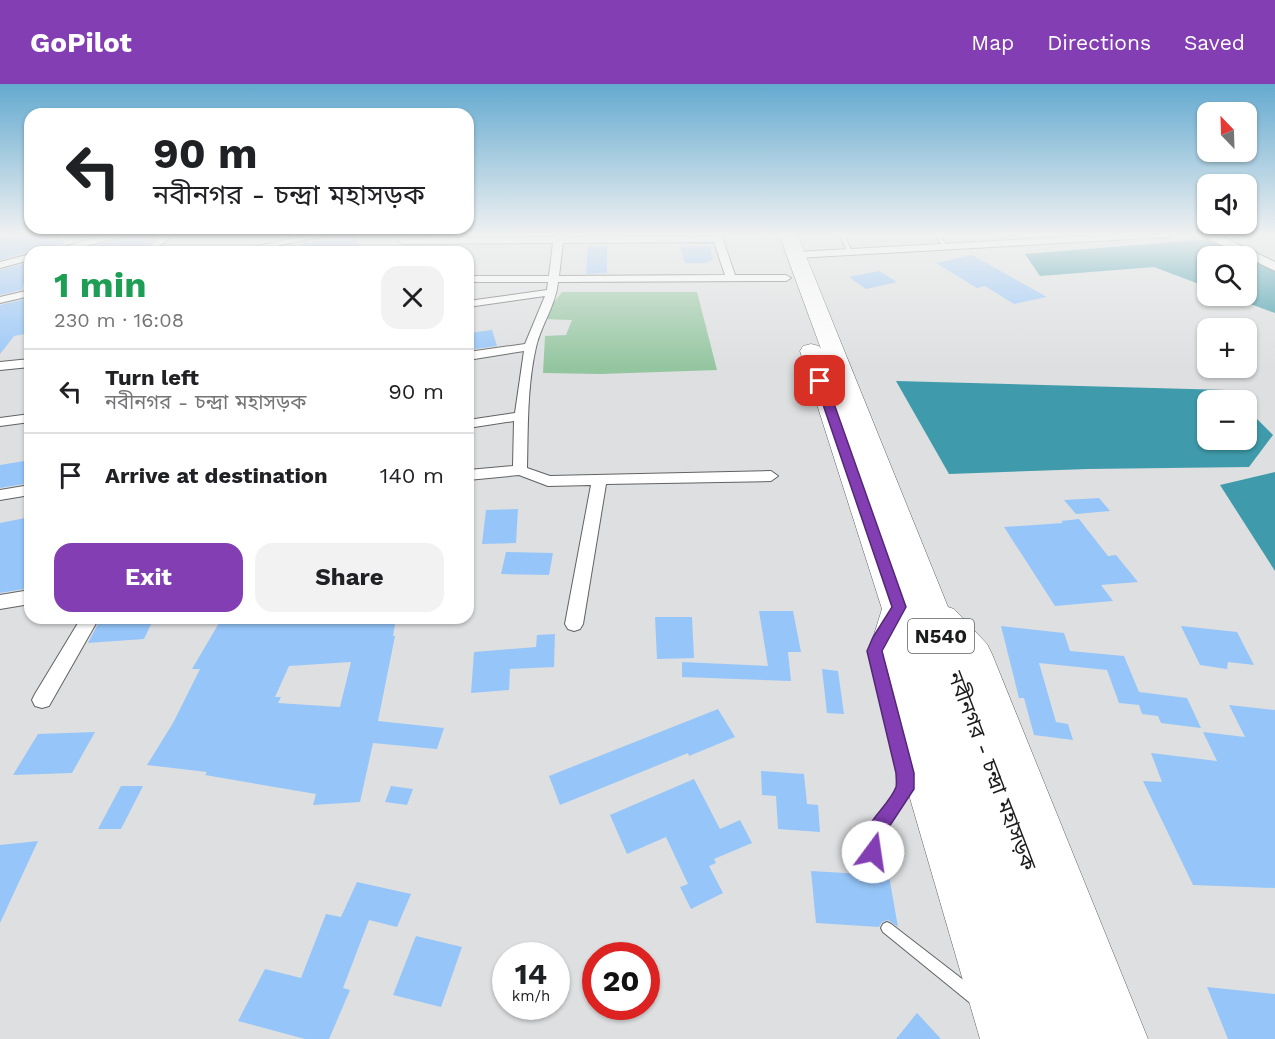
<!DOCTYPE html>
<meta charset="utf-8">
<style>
body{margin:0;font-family:"Work Sans","Noto Sans Bengali",sans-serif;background:#f2f2f2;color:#202124;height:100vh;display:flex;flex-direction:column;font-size:22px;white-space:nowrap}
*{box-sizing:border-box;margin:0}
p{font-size:20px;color:#757577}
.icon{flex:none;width:33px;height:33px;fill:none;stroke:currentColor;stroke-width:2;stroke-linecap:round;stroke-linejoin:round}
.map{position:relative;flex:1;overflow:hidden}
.panel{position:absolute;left:24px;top:162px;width:450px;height:378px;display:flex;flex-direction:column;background:#fff;border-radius:18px;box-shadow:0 2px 4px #0004}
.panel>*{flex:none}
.hud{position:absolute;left:24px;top:24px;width:450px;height:126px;border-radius:18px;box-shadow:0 2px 4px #0004;background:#fff;color:#202124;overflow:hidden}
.needle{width:39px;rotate:337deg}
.fabs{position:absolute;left:1197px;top:18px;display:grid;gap:12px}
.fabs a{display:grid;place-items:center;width:60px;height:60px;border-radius:12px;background:#fff;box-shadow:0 2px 4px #0004;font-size:30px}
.speed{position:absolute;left:492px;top:858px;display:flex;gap:12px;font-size:30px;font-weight:700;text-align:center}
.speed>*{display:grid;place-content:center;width:78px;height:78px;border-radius:50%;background:#fff;box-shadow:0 2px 4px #0004;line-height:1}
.speed small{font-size:15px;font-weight:400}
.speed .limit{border:9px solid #d22;background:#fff;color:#111}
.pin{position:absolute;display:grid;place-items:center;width:51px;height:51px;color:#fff;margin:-26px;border-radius:12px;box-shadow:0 3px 9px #0006}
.me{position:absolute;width:66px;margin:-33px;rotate:14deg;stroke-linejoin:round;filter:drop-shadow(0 0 4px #0008)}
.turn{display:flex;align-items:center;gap:21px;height:126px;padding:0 30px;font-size:27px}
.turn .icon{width:78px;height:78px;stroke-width:2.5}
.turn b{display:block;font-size:42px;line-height:51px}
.round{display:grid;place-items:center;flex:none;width:63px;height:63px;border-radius:18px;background:#f2f2f2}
.summary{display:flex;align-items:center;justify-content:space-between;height:102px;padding:0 30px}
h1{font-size:36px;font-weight:700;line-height:45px;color:#1e9e55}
.action{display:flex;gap:12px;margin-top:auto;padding:12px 30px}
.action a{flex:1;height:69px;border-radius:18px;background:#823eb2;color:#fff;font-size:24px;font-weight:700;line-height:69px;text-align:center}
.action a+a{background:#f2f2f2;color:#202124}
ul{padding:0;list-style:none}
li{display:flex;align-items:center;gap:18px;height:84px;padding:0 30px;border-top:2px solid #e0e0e0}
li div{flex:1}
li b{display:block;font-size:22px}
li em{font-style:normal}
header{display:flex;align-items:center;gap:36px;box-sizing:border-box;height:84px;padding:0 30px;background:#823eb2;color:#fff}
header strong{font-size:28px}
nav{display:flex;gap:33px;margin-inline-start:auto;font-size:21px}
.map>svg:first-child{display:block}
</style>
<header>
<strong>GoPilot</strong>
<nav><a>Map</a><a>Directions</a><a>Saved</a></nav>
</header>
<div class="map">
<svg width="1275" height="955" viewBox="0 0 1275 955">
<rect width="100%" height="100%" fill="#dedfe0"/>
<polygon fill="#93c59f" points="562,208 697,208 717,286 601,290 543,289 545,252 566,251 572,236 541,235"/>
<g fill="#3f9bab">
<polygon points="1212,155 1275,185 1275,229 1229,212 1246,212 1246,172 1208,172 1207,203 1154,183 1040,192 1025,170"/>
<polygon points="896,297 1227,306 1238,316 1208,316 1208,356 1246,356 1247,325 1273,351 1249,383 1088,385 949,390"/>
<polygon points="1275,388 1275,487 1220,401"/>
</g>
<g fill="#96c6f9" fill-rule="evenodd">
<polygon points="17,150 60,150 65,160 45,168 29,168 0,176 0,157"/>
<polygon points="158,150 141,168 74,168 135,151"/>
<polygon points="334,150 358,150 358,162 331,164 328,168 311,168 313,165 304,165 303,159"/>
<polygon points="588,162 607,162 607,189 586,190"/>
<polygon points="710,162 713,175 706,179 685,179 680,163"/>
<polygon points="972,171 1047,213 1014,220 985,202 977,204 936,179"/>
<polygon points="30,178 22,206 0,211 0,186"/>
<polygon points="879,187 897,198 866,205 849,193"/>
<polygon points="30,214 30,249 14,252 0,270 0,221"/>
<polygon points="492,246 497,262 468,266 468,249"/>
<polygon points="30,376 30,399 0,404 0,381"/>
<polygon points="1099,414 1110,427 1076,430 1064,416"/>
<polygon points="518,425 516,459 482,460 486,426"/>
<polygon points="30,433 30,504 0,509 0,439"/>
<polygon points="1079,435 1108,472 1116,471 1138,498 1101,501 1113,517 1055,522 1004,443 1063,439 1061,437"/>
<polygon points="506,468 553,469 549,491 501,490"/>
<polygon points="759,527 793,527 801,568 788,568 791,597 682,593 682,578 768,582"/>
<polygon points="655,533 692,533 694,574 657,575"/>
<polygon points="101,534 154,534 144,555 88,559"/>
<path d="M 222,534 L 396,534 L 393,552 L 395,552 L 378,637 L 444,644 L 437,665 L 373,659 L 360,718 L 313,721 L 316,710 L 205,691 L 207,688 L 147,681 L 173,639 L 200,585 L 192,585 ZM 351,578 L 340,623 L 278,619 L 281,613 L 275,613 L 289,582 Z"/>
<polygon points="1001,542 1064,549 1070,567 1124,572 1139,608 1187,614 1201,644 1161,639 1158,632 1142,630 1139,621 1119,619 1107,586 1039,579 1056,638 1068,640 1073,656 1034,651 1024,614 1019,614"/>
<polygon points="1181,542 1237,548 1254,581 1228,578 1227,585 1200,581"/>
<polygon points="555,550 554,583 510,585 509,606 471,609 474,568 536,563 537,551"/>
<polygon points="822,585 838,587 844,630 827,629"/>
<polygon points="1229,621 1275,626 1275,804 1193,801 1143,697 1162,698 1151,669 1217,677 1203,648 1245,653"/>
<polygon points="718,625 735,653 689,672 688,669 560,721 549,692"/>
<polygon points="95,648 72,689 13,691 38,650"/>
<polygon points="761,687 804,690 807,720 818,721 820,748 778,745 776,712 762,711"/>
<polygon points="694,695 720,745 740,736 752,759 714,775 716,779 709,782 723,809 691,825 680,803 688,800 666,753 627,770 610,731"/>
<polygon points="121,702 143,702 121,745 98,745"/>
<polygon points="391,702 413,705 407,721 385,718"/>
<polygon points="38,757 0,839 0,761"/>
<polygon points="811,787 862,790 864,796 869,799 875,797 878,791 889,792 898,843 888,836 882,838 879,843 816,839"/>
<polygon points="357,798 411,810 397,843 369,836 343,904 350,906 329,955 305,955 238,937 265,885 301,894 326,830 341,833"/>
<polygon points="416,852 462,863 441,923 393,911"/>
<polygon points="1207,903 1275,910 1275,955 1228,955"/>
<polygon points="917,929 941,955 896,955"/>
</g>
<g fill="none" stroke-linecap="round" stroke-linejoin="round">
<g stroke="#616263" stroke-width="2">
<g id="lane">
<polygon points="839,150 843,150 852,167 852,168 848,168"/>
<polygon points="935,150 939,150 947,162 947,163 943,163"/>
<polygon points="904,682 908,684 909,687 910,705 882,747 876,791 874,795 870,797 866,795 864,791 871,745 900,704 899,687 900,684"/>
<polygon points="887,838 891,840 979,908 981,913 979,918 974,920 969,918 883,848 881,844 883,840"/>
</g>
</g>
<g stroke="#616263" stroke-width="2">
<g id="street">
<polygon points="0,150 15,150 0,155"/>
<polygon points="108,150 133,150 63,168 47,168"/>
<polygon points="163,150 173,150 154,168 143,168"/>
<polygon points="313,150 332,150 250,168 231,168"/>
<path d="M 554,150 L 564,150 L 563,153 L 712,152 L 711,150 L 721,150 L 735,191 L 786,191 L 791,194 L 786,197 L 558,198 C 556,221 541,241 536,263 C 527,302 528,344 527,384 L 550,392 L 771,387 L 778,392 L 771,397 L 606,400 L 583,540 L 580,545 L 574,547 L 568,545 L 565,540 L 591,401 L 548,402 L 519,391 L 468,396 L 468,386 L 513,382 L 514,337 L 468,344 L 468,336 L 515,329 L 524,267 L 468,276 L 468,268 L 525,260 L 545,212 L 468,223 L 468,217 L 547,206 L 548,198 L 468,198 L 468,192 L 549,192 L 553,159 L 403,160 L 398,157 L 403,154 L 554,153 ZM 714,158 L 725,191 L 559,192 L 563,159 Z"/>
<polygon points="1119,150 1172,150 1167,153 796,174 791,171 796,168"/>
<polygon points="30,170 30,176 0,184 0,178"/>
<polygon points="30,206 30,212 0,219 0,213"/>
<polygon points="30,275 30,283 0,286 0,278"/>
<polygon points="30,330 30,338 0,342 0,334"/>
<polygon points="30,401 30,411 0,416 0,406"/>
<polygon points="30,506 30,520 0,525 0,511"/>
<polygon points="81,534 99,534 49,622 42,624 35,622 32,616 35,610"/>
</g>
</g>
<g stroke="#616263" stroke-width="2">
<polygon id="secondary" points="1199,150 1217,150 1275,178 1275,187"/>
</g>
<g stroke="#616263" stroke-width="1">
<polygon id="highway" points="779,150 797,150 948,523 954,525 987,560 992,570 1148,955 980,955 868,570 882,525 800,267 803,262 811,260 819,262 821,265"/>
</g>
<use href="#lane" fill="#fff" fill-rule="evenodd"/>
<use href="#street" fill="#fff" fill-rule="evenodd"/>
<use href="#secondary" fill="#fff" fill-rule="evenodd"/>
<use href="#highway" fill="#fff" fill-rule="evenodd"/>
</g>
<linearGradient id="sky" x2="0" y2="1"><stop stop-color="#64aad0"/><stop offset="0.53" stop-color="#f0f1f1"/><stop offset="1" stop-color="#f0f1f1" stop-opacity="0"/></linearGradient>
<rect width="1275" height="284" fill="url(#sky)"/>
<path fill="#823eb2" stroke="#542874" stroke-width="1.5" d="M 820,294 L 826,297 L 906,523 L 882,567 L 914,689 L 914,705 L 885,749 L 880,775 L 873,778 L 866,775 C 853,743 887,727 896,703 C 897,700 896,693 896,689 L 867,567 L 873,553 L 892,523 L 815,297 Z"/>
<g text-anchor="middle" stroke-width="4.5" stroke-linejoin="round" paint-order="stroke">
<rect fill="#fff" stroke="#5f6060" stroke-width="1.5" x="908" y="535" width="66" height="34" rx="4.5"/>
<g font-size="20" font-weight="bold" fill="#1b1c1c">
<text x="941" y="559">N540</text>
</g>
<g font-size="21" fill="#1b1c1c" stroke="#fff">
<text transform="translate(992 687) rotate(69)" y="7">নবীনগর - চন্দ্রা মহাসড়ক</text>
</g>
</g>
</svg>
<div class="fabs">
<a><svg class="needle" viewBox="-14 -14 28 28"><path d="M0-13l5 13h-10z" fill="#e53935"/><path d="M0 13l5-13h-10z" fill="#757577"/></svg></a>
<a><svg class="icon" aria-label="sound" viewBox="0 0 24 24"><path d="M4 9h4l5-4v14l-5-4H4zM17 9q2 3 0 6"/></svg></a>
<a><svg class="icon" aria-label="search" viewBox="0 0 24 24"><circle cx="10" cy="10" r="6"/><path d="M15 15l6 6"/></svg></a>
<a>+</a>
<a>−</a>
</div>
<div class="speed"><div>14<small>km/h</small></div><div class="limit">20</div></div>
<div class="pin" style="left:820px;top:297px;background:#d93025"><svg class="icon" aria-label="arrive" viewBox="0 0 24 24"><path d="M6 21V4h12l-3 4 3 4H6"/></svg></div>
<svg class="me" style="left:873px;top:768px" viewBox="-20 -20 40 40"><circle r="19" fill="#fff"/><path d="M0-13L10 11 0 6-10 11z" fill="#823eb2"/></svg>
<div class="hud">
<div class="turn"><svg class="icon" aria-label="left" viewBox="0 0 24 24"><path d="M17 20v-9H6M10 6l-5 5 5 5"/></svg><div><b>90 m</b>নবীনগর - চন্দ্রা মহাসড়ক</div></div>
</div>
<section class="panel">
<div class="summary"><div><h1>1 min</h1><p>230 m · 16:08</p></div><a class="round"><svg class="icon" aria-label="close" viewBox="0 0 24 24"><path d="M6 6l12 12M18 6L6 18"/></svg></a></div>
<ul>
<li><svg class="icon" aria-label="left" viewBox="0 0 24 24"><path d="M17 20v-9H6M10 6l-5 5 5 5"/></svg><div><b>Turn left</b><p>নবীনগর - চন্দ্রা মহাসড়ক</p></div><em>90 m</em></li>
<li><svg class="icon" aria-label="arrive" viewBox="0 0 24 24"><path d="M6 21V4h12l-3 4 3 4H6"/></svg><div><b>Arrive at destination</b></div><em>140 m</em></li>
</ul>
<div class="action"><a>Exit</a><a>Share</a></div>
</section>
</div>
